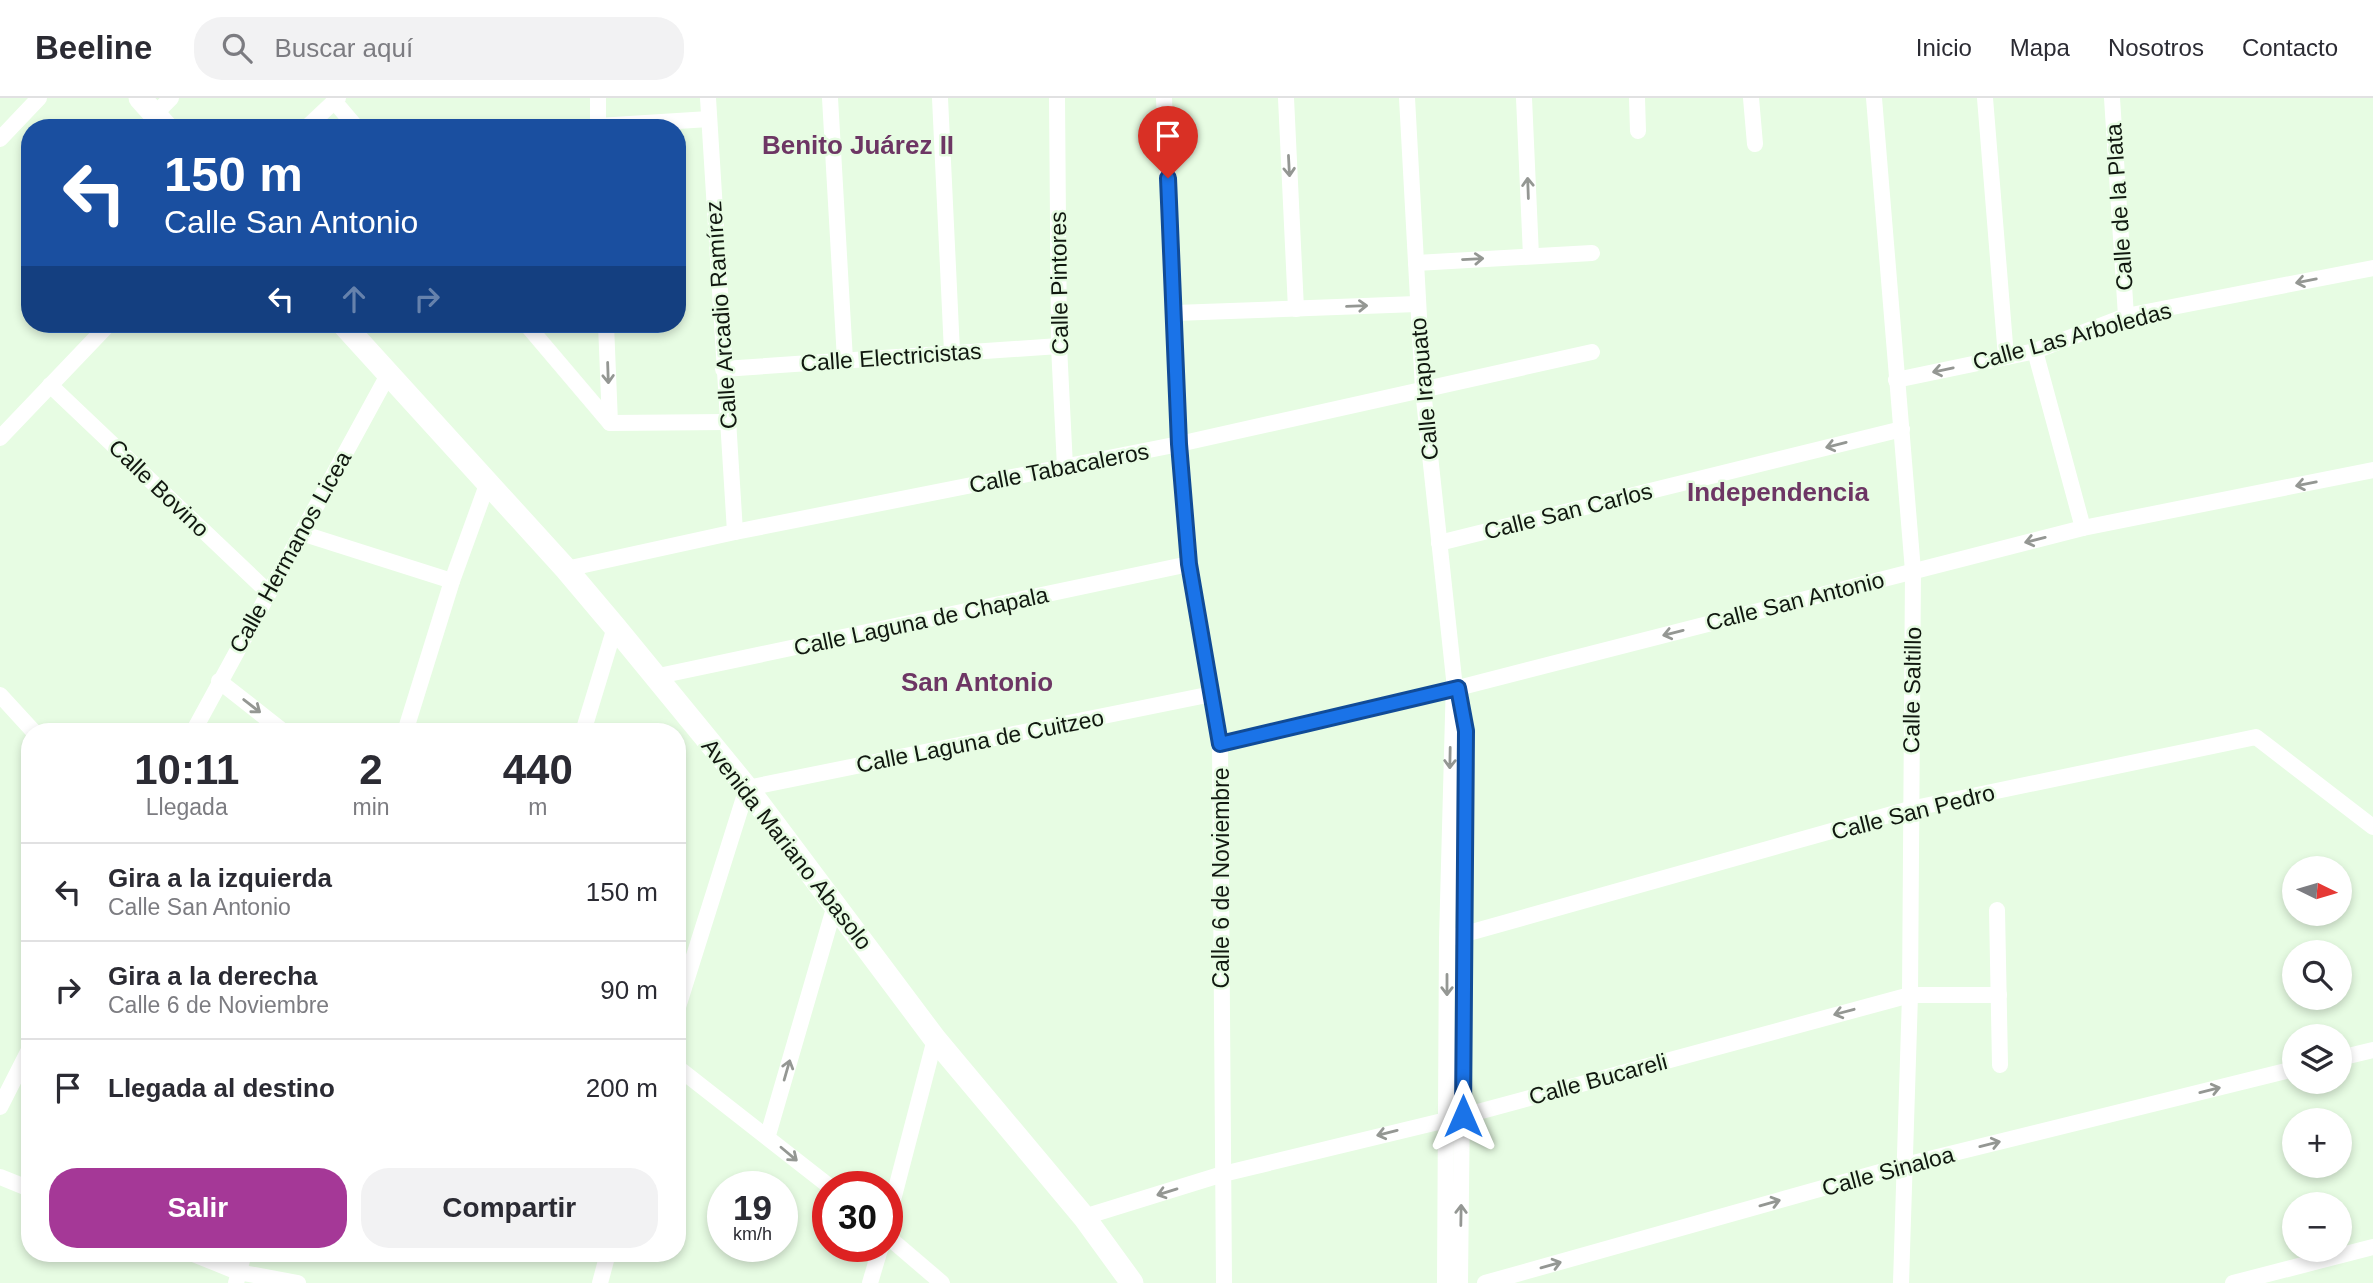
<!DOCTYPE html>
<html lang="es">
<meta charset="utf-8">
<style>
body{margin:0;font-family:Helvetica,sans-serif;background:#f2f2f3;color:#2b2b33;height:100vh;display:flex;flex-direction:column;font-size:26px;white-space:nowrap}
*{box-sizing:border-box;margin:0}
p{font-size:23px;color:#7c7c81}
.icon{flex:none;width:38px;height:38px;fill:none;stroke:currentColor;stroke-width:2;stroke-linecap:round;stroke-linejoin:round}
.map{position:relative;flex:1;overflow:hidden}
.details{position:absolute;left:21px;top:625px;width:665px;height:539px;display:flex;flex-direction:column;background:#fff;border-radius:28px;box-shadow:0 4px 10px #0003}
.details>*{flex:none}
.top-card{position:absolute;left:21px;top:21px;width:665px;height:214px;border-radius:28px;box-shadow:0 4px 10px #0003;background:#1a4fa0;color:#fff;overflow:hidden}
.needle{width:46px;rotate:95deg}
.tools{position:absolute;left:2282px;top:758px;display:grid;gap:14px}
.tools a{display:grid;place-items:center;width:70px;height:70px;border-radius:50%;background:#fff;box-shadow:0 4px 10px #0003;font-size:35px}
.speed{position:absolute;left:707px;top:1073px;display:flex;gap:14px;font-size:35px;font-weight:700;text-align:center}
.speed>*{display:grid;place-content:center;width:91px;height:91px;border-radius:50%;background:#fff;box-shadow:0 4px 10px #0003;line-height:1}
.speed small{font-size:18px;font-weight:400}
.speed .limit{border:10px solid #d22;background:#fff;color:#111}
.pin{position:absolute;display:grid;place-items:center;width:60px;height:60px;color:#fff;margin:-72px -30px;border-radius:50% 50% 50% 0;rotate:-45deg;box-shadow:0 0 7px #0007}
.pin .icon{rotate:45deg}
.me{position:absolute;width:77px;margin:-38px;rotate:0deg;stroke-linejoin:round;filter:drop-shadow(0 0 5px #0008)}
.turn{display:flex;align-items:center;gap:24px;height:147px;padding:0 28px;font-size:32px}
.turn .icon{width:91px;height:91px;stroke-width:2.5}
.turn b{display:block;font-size:49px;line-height:60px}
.lanes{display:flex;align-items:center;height:66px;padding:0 28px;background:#0003;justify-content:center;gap:35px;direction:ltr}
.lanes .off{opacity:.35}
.eta{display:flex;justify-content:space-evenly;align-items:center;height:119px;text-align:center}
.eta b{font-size:42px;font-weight:700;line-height:49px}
.primary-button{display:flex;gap:14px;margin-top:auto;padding:14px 28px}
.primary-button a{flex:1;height:80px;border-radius:28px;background:#a53897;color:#fff;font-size:28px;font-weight:700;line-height:80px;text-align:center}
.primary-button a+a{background:#f2f2f3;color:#2b2b33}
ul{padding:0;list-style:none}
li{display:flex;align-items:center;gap:21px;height:98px;padding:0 28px;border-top:2px solid #e1e1e2}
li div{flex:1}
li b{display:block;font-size:26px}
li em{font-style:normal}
header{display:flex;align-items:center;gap:42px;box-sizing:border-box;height:98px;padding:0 35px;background:#fff;border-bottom:2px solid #e1e1e2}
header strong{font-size:33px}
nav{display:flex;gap:38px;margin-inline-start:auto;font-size:24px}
.search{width:490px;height:63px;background:#f2f2f3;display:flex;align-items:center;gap:18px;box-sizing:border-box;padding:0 24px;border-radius:28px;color:#7c7c81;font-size:26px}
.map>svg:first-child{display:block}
</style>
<header>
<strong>Beeline</strong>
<div class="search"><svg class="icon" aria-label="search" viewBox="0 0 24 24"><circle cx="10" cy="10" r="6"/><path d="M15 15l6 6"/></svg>Buscar aquí</div>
<nav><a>Inicio</a><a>Mapa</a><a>Nosotros</a><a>Contacto</a></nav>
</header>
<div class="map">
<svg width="2373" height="1185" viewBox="0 0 2373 1185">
<rect width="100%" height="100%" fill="#e7fce3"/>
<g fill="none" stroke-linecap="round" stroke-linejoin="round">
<g stroke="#fff" stroke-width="16">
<polyline points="598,0 598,30"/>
<polyline points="708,0 735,434"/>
<polyline points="830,0 845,262"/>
<polyline points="940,0 952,254"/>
<polyline points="1057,0 1059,248 1065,369"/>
<polyline points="1164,0 1179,346 1189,466 1220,646 1224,1185"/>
<polyline points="1286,0 1296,211"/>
<polyline points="1407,0 1423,292 1454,581 1447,841 1445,1185"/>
<polyline points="1524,0 1531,158"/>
<polyline points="1637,0 1638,33"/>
<polyline points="1751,0 1755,46"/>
<polyline points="1874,0 1913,473 1910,897 1901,1185"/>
<polyline points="1985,0 2006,259"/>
<polyline points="2112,0 2126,218"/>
<polyline points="334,3 357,30"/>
<polyline points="155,16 171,0"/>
<polyline points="598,28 709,21"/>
<polyline points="306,30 338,0"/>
<polyline points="0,41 39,0"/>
<polyline points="1416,165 1592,155"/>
<polyline points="1175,215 1417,206"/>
<polyline points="526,226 610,325 727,324"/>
<polyline points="606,226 610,325"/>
<polyline points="2035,253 2083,430"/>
<polyline points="723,271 1059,248"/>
<polyline points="1896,282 2035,253 2126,218 2373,170"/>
<polyline points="50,287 268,494"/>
<polyline points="0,340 109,226"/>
<polyline points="301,435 452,483"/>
<polyline points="1439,445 1902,331"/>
<polyline points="566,471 735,434 1179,346 1592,254"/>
<polyline points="654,579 1189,466"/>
<polyline points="219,583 284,634"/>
<polyline points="1458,592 1466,633 1460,1185"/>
<polyline points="0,597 34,634"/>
<polyline points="193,634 389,275"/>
<polyline points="405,634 452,483 488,384"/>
<polyline points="583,634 615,529"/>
<polyline points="1220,646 1458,590 2083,430 2373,372"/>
<polyline points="1997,812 2000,967"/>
<polyline points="1447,841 1910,711 2256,639 2373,729"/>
<polyline points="677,912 747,690 1212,596"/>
<polyline points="2340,960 2373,952"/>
<polyline points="677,969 829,1088"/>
<polyline points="0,1009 30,950"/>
<polyline points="768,1037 835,807"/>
<polyline points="0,1079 30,1091"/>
<polyline points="1084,1119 1223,1076 1463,1018 1910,897 1999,897"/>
<polyline points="887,1125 935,941"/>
<polyline points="887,1138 942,1185"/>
<polyline points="191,1155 238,1174 298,1185"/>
<polyline points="236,1185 244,1155"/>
<polyline points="600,1185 608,1155"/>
<polyline points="870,1185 881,1148"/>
<polyline points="1485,1185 1905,1067 2294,971"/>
<polyline points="2233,1185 2373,1149"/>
</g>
<g stroke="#fff" stroke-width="23">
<polyline points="140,0 167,30"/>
<polyline points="343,226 566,471 615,529 747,690 935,941 1084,1119 1132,1185"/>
</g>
</g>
<defs><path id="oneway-shaft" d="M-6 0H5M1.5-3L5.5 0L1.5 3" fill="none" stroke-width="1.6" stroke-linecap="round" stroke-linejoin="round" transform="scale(1.75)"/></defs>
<g stroke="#949793">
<use href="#oneway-shaft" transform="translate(1289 68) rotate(87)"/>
<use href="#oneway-shaft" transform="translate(1528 90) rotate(-92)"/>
<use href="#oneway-shaft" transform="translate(1473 161) rotate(-3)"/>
<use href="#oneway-shaft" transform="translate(2306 183) rotate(169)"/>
<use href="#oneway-shaft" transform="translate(1357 208) rotate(-2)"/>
<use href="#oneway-shaft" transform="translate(1943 272) rotate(168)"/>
<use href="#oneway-shaft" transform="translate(608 275) rotate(88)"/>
<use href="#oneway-shaft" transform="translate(1836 347) rotate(166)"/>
<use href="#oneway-shaft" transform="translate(2306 386) rotate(169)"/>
<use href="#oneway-shaft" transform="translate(2035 442) rotate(166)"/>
<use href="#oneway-shaft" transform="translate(1673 535) rotate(166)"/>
<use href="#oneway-shaft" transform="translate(252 608) rotate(38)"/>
<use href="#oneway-shaft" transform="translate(1450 660) rotate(91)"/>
<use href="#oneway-shaft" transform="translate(1447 887) rotate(90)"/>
<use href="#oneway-shaft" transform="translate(1844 914) rotate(165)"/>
<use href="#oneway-shaft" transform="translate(787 972) rotate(-74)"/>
<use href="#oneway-shaft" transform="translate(2210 992) rotate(-14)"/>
<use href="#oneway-shaft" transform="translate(1387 1035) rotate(166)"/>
<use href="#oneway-shaft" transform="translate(1990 1046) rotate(-14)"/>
<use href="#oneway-shaft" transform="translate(789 1056) rotate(40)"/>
<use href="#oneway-shaft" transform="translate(1167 1094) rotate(163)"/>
<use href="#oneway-shaft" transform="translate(1770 1105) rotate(-16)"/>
<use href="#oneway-shaft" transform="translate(1461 1117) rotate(-89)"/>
<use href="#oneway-shaft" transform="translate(1551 1167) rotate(-16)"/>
</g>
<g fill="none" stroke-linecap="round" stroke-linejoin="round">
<g stroke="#114b97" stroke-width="18">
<polyline id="route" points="1168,80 1179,346 1189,466 1220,646 1458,590 1466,633 1463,1018"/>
</g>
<use href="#route" stroke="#1a73e8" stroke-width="12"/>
</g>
<g text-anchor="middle" stroke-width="5" stroke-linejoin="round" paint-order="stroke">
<g font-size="23" fill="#111810" stroke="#e7fce3">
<text transform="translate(2119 109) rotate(-94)" y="8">Calle de la Plata</text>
<text transform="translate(1059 185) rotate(-91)" y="8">Calle Pintores</text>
<text transform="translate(721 217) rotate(-94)" y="8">Calle Arcadio Ramírez</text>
<text transform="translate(2072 238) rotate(-15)" y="8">Calle Las Arboledas</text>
<text transform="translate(891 259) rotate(-4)" y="8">Calle Electricistas</text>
<text transform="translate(1424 291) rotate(-95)" y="8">Calle Irapuato</text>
<text transform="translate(1059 370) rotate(-11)" y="8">Calle Tabacaleros</text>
<text transform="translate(159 390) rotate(44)" y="8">Calle Bovino</text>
<text transform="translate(1568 413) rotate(-14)" y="8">Calle San Carlos</text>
<text transform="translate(290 454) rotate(-61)" y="8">Calle Hermanos Licea</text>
<text transform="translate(1795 503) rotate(-14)" y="8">Calle San Antonio</text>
<text transform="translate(921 523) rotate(-12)" y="8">Calle Laguna de Chapala</text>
<text transform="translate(1912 592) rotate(-89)" y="8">Calle Saltillo</text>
<text transform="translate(980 643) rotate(-11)" y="8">Calle Laguna de Cuitzeo</text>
<text transform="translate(1913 714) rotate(-14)" y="8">Calle San Pedro</text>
<text transform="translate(787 746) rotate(52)" y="8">Avenida Mariano Abasolo</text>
<text transform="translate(1221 780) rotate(-90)" y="8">Calle 6 de Noviembre</text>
<text transform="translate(1598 981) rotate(-15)" y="8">Calle Bucareli</text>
<text transform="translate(1888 1073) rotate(-15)" y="8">Calle Sinaloa</text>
</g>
<g font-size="26" font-weight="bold" fill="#6d3664" stroke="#e7fce3">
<text x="858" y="56">Benito Juárez II</text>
<text x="1778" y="403">Independencia</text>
<text x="977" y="593">San Antonio</text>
</g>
</g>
</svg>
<div class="tools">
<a><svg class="needle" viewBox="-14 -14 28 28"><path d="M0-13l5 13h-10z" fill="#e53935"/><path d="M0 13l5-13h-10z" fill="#7c7c81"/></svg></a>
<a><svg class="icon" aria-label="search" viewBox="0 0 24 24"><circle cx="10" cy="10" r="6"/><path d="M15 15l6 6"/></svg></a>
<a><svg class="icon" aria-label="layers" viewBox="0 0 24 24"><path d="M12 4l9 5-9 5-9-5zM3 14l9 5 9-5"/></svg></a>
<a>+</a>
<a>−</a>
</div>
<div class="speed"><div>19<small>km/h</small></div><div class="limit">30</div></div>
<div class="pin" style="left:1168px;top:80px;background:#d93025"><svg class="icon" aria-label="arrive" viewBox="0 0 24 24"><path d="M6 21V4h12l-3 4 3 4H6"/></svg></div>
<svg class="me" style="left:1463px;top:1018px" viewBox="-20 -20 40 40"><path d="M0-17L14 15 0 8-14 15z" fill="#1a73e8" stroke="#fff" stroke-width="4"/></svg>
<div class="top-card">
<div class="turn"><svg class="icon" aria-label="left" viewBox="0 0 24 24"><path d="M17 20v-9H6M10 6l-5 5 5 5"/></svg><div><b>150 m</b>Calle San Antonio</div></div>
<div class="lanes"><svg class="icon" aria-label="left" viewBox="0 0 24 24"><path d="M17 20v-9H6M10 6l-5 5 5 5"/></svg><svg class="icon off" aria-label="ahead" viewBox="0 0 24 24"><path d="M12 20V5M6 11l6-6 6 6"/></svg><svg class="icon off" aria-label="right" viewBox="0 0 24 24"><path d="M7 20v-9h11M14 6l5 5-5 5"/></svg></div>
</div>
<section class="details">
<div class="eta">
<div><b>10:11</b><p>Llegada</p></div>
<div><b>2</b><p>min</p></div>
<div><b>440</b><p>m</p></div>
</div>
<ul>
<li><svg class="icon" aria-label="left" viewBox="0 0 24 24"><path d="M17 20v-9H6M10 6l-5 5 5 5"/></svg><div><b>Gira a la izquierda</b><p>Calle San Antonio</p></div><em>150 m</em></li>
<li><svg class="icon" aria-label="right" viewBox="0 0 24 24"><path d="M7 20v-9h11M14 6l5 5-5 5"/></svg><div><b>Gira a la derecha</b><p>Calle 6 de Noviembre</p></div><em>90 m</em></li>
<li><svg class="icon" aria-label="arrive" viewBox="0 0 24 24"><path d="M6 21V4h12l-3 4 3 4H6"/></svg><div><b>Llegada al destino</b></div><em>200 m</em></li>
</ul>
<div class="primary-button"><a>Salir</a><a>Compartir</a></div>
</section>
</div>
